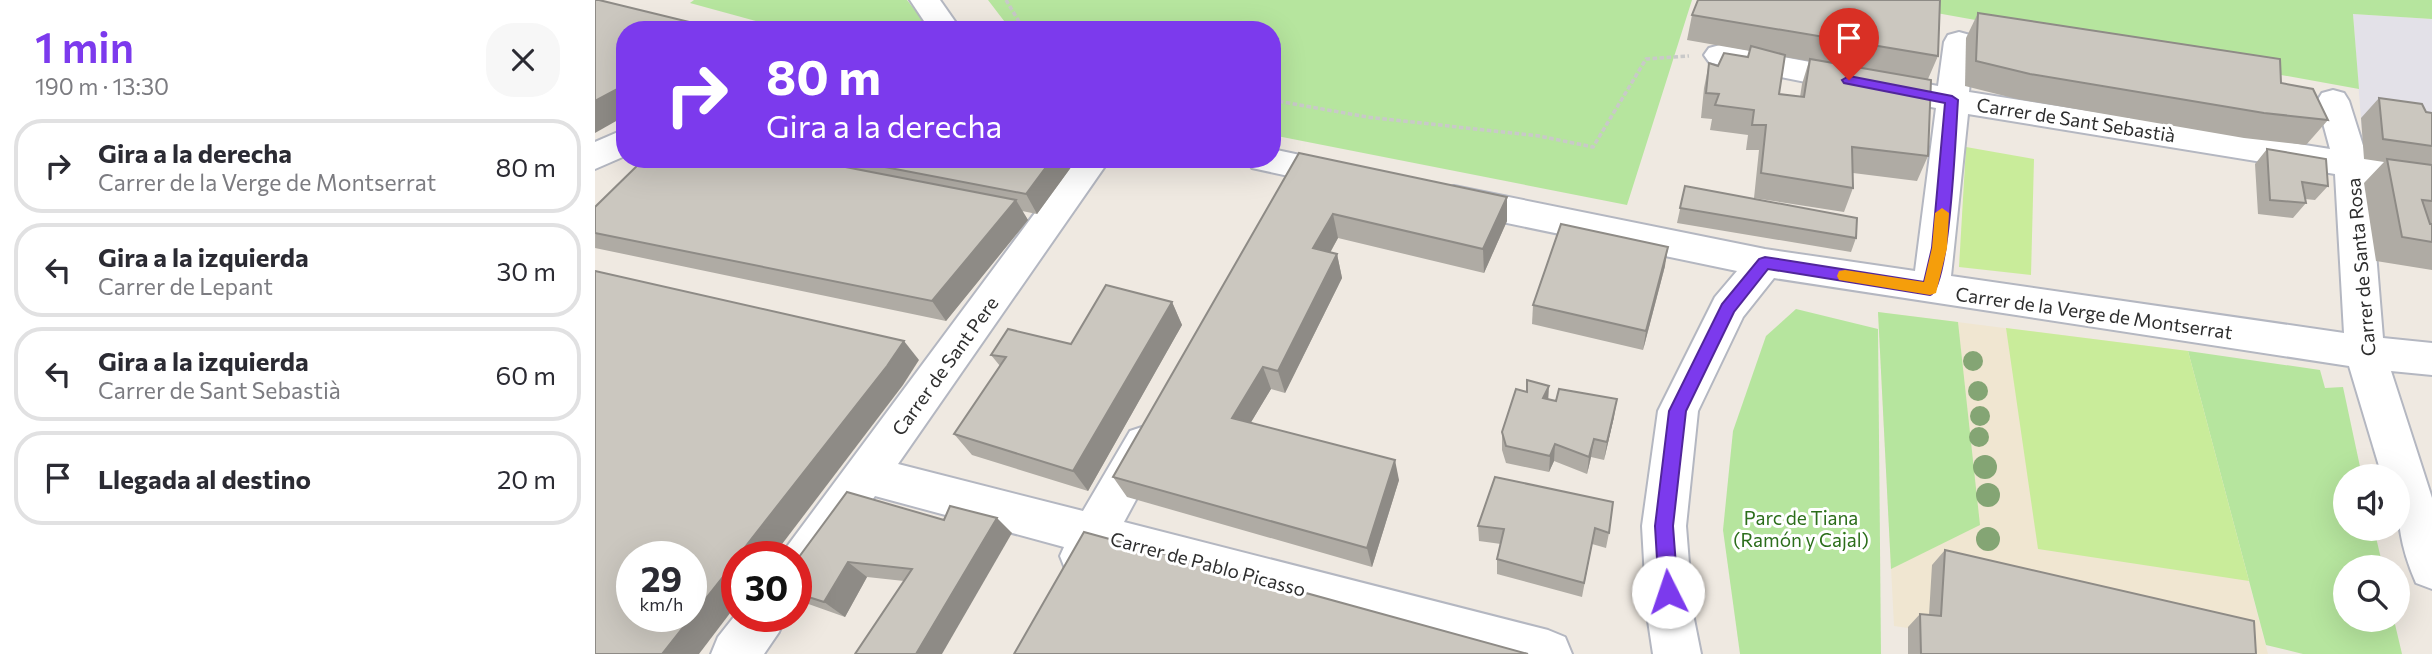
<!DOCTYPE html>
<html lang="es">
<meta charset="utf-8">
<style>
body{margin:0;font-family:Commissioner,sans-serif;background:#f7f7f7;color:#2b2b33;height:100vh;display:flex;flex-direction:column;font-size:26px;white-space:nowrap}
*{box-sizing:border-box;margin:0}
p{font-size:23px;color:#7c7c81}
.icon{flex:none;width:38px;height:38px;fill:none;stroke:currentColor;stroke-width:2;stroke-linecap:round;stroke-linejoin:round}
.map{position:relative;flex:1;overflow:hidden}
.side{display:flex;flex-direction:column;background:#fff;width:595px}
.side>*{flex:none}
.hud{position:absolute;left:21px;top:21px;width:665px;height:147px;border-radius:28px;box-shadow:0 7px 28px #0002;background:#7c3aed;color:#fff;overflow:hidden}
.fabs{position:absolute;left:1738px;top:464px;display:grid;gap:14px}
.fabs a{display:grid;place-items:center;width:77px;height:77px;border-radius:50%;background:#fff;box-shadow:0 7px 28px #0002;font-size:35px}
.speed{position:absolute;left:21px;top:541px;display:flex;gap:14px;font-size:35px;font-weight:700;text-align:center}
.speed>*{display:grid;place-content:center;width:91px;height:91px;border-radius:50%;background:#fff;box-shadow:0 7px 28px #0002;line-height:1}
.speed small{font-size:18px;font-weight:400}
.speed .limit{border:10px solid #d22;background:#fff;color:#111}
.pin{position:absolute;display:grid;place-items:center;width:60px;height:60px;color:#fff;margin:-72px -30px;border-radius:50% 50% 50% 0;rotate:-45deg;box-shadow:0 0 7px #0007}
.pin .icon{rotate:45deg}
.me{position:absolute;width:77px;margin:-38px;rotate:356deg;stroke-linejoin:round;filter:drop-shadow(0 0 5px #0008)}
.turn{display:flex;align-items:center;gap:24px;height:147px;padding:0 35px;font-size:32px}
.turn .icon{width:91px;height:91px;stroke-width:2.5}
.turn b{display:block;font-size:49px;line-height:60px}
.round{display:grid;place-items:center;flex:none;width:74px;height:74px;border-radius:28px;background:#f7f7f7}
.summary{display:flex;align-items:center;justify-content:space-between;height:119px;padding:0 35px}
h1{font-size:42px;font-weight:600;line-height:52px;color:#7c3aed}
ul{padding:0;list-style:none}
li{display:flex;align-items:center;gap:21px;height:94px;margin:0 14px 10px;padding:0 21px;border:4px solid #e1e1e2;border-radius:28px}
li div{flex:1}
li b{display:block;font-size:26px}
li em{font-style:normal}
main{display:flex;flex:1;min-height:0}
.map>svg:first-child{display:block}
</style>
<main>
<section class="side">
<div class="summary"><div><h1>1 min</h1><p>190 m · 13:30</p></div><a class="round"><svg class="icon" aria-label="close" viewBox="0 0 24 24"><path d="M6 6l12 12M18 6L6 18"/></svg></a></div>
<ul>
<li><svg class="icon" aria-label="right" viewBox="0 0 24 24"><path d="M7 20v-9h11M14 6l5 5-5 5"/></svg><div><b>Gira a la derecha</b><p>Carrer de la Verge de Montserrat</p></div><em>80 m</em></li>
<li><svg class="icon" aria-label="left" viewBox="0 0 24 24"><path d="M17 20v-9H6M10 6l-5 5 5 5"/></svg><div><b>Gira a la izquierda</b><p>Carrer de Lepant</p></div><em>30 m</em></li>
<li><svg class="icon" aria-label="left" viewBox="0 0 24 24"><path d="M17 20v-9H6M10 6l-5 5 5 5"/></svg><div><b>Gira a la izquierda</b><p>Carrer de Sant Sebastià</p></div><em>60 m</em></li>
<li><svg class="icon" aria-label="arrive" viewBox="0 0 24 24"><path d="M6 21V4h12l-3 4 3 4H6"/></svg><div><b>Llegada al destino</b></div><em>20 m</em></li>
</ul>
</section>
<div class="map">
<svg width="1837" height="654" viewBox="0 0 1837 654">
<rect width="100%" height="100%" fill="#efe9e1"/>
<polygon fill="#e3e1e8" points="1758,14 1837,19 1837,169 1769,159"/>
<polygon fill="#f0e6d1" points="1283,312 1593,351 1673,654 1313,654 1313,628 1299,626"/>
<g fill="#b6e59e">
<polygon points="99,0 312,0 336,30 194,30 95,3"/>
<polygon points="393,0 1097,0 1032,205 677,135 677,30 416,30"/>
<polygon points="1269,0 1837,0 1837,19 1758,14 1764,89"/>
<polygon points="1201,309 1283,329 1286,654 1145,654 1128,530 1138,431 1171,336"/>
<polygon points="1283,312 1363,322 1385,525 1296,569"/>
<polygon points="1593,351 1725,370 1730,388 1748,387 1767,476 1750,476 1750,528 1779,529 1788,567 1750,567 1750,620 1799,620 1807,654 1708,654 1671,645"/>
</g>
<g fill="#c9ec9a">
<polygon points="1371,147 1439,159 1436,275 1364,267"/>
<polygon points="1411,328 1593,351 1654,581 1443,549"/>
</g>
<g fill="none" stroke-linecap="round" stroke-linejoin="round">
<g stroke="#b4b7c1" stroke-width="4">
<g id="minor">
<polygon points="315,0 345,0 366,30 335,30"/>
<path d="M 1364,32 L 1375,35 L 1379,42 L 1374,92 L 1735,149 L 1722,101 L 1727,93 L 1738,90 L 1749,93 L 1754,101 L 1771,155 L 1837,166 L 1837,190 L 1775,180 L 1788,338 L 1837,343 L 1837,375 L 1796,371 L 1837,498 L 1837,589 L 1821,583 C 1804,544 1802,518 1802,476 L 1787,476 L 1754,366 L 1179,278 L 1148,317 L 1103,411 L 1091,526 L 1098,614 L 1106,654 L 1058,654 L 1052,614 L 1047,526 L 1063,411 L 1120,297 L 1142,271 L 859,212 L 847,208 L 842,199 L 847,190 L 859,186 L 1170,249 L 1320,271 L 1341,108 L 1125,65 L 1114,62 L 1109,55 L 1114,48 L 1125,45 L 1343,86 L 1349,42 L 1353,35 ZM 1373,114 L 1740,174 L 1749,333 L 1356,276 Z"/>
<polygon points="30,129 30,156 0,169 0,142"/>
<polygon points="677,149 761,167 766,176 761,185 749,188 657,168 652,159 677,159"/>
<polygon points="480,159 515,159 303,464 488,511 535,431 550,426 565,431 571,444 529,522 953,630 970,637 977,654 865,654 510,558 503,571 487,577 471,571 465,556 469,547 280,496 217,586 201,592 201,556 185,556"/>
<polygon points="142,613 142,616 191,616 184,632 169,654 116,654 123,637"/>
</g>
</g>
<g stroke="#c9c9c9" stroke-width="3.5" stroke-dasharray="4.5 2.5" stroke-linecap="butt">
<polyline points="411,0 429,30"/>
<polyline points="677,100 772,117 944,136 998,147 1051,59 1094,56"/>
</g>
<use href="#minor" fill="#fff" fill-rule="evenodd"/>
</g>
<g fill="#84a574">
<circle cx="1378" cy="361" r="10"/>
<circle cx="1383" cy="391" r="10"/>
<circle cx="1385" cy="416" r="10"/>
<circle cx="1384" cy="437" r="10"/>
<circle cx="1390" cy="467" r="12"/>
<circle cx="1393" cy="495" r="12"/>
<circle cx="1393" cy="539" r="12"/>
</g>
<g fill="#afaba4" fill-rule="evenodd">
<polygon points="1383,13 1686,83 1733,120 1711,145 1649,138 1422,99 1370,86 1371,38"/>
<path d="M 1097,15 L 1343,56 L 1333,79 L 1333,156 L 1322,181 L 1258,173 L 1258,188 L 1249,212 L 1159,198 L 1164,150 L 1151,150 L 1153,135 L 1115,130 L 1117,119 L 1106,118 L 1109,88 L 1114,63 L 1123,66 L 1153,57 L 1155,51 L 1092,40 ZM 1190,57 L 1214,61 L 1207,84 L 1205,97 L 1184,94 Z"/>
<polygon points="1784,98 1837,113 1837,270 1781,261 1769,183 1789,162 1769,159 1766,118"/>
<polygon points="1672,149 1733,186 1720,200 1710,199 1711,203 1698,218 1663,214 1660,164"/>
<polygon points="704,153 912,197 912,221 889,273 743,238 735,253 742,254 747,278 690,393 676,389 656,422 804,480 777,567 532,497 518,477"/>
<polygon points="49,159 482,159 442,214 427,211 433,220 351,321 0,248 0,207"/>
<polygon points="1090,186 1261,238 1256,252 1082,223"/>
<polygon points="1070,266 1048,350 937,324 938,305"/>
<polygon points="577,302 587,325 493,491 377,455 359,434 405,366 396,355 476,344"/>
<polygon points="953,399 1019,417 1009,460 996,457 992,474 959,461 954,472 911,463 907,450 907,432"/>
<polygon points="900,477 1014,533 1011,548 997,544 987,597 902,574 902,559 906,544 884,541 883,526"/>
<polygon points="349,520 417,533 309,581 272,577 250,617 205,601 201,598 201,561"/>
<polygon points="1350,550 1661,654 1313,654 1313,627 1325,614 1334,615 1337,565"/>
</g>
<g fill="#8e8b86">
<polygon points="30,85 30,116 0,133 0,101"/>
<polygon points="457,159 482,159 442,214 431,194"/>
<polygon points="912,197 912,221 889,273 888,249"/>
<polygon points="421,200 433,220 351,321 337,301"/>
<polygon points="738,214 743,238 724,272 718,248"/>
<polygon points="1073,247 1070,266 1048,350 1051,331"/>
<polygon points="742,254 747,278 690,393 683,371"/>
<polygon points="577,302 587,325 493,491 478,471"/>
<polygon points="309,341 324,360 308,385 178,556 143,556"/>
<polygon points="668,367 676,389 646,439 637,418"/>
<polygon points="954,386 953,404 948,398"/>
<polygon points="1022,399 1019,417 1009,460 1012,442"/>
<polygon points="999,439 996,457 992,474 994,457"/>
<polygon points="960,444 959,461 954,472 955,456"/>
<polygon points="800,460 804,480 777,567 772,548"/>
<polygon points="402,518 417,533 347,654 321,654"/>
<polygon points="142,559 142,604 104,654 67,654"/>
<polygon points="253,562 272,577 250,617 229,602"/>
</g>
<g fill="#cbc7bf" stroke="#8e8b86" stroke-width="2" fill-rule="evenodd">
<polygon points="0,0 4,0 127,30 30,30 30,85 0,101"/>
<polygon points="1103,0 1345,0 1343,56 1097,15"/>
<polygon points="1383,13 1685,59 1686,83 1718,89 1733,120 1669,113 1435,74 1381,61"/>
<polygon points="1156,46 1190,55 1184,94 1209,97 1215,59 1336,80 1333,156 1257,147 1258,188 1166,173 1171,125 1157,125 1159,110 1120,105 1124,94 1111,93 1114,63 1123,66 1129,53 1153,57"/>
<polygon points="1784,98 1827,104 1831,112 1837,113 1837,146 1788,139"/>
<polygon points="1672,149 1731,159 1733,186 1707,182 1711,203 1675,200"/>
<polygon points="704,153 912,197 888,249 738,214 718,248 742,254 683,371 668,367 637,418 800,460 772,548 518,477"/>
<polygon points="49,159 209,159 421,200 337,301 0,233 0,207"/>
<polygon points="248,159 457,159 431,194"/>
<polygon points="1792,159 1837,165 1837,201 1827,200 1835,224 1837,224 1837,242 1807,237"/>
<polygon points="1090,186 1262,218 1261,238 1085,208"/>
<polygon points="966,224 1073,247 1051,331 938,305"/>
<path d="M 0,271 L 309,341 L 292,366 L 143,556 L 142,556 L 142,559 L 67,654 L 0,654 ZM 37,556 L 96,556 L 96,616 L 37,616 Z"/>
<polygon points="511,285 577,302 478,471 359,434 411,357 396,355 413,329 476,344"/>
<polygon points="932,380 954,386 948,398 961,401 964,389 1022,399 1012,442 999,439 994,457 960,444 955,456 911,446 907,432 921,389 932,392"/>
<polygon points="900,477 1018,502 1014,533 1000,528 989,583 902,559 909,529 883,526"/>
<polygon points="252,492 349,520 355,506 402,518 321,654 260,654 317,569 253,562 229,602 201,593 201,561"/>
<polygon points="489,532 933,654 419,654"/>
<polygon points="1350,550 1659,621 1661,654 1326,654 1325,614 1346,616"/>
</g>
<path fill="#7c3aed" stroke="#51269a" stroke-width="2" d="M 1254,76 L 1357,96 L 1363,100 C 1361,127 1355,289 1335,295 L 1173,269 L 1139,312 L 1091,411 L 1078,526 L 1083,592 L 1080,598 L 1073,601 L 1067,598 L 1064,592 L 1060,526 L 1074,411 L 1127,304 L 1164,259 L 1170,257 L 1329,282 L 1337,248 L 1350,103 L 1249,83 L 1247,80 Z"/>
<polygon fill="#f59e0b" points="1347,208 1354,213 1352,248 1341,293 1335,295 1244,280 1242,276 1244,271 1250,270 1329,282 1337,248 1340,213"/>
<g text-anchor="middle" stroke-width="6" stroke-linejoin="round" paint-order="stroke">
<g font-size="19" fill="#2e2e2e" stroke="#fff">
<text transform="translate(1481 120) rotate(9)" y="7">Carrer de Sant Sebastià</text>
<text transform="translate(1766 267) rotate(-95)" y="7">Carrer de Santa Rosa</text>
<text transform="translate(1499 313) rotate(8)" y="7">Carrer de la Verge de Montserrat</text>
<text transform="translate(350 366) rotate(-54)" y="7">Carrer de Sant Pere</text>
<text transform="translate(613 564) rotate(15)" y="7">Carrer de Pablo Picasso</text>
</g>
<g font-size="19" fill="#2c6e1b" stroke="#fff">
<text x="1206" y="525">Parc de Tiana<tspan x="1206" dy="22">(Ramón y Cajal)</tspan></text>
</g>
</g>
</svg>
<div class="fabs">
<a><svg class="icon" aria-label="sound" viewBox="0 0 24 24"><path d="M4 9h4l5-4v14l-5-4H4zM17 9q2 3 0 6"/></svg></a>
<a><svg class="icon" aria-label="search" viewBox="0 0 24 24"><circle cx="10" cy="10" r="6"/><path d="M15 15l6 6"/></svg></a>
</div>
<div class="speed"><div>29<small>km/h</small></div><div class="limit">30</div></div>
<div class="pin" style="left:1254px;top:80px;background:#d93025"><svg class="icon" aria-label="arrive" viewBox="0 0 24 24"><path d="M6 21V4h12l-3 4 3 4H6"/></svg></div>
<svg class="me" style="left:1073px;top:592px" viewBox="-20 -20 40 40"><circle r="19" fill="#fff"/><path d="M0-13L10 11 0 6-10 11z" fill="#7c3aed"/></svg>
<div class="hud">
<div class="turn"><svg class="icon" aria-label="right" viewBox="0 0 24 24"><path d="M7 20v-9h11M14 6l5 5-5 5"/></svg><div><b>80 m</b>Gira a la derecha</div></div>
</div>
</div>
</main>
